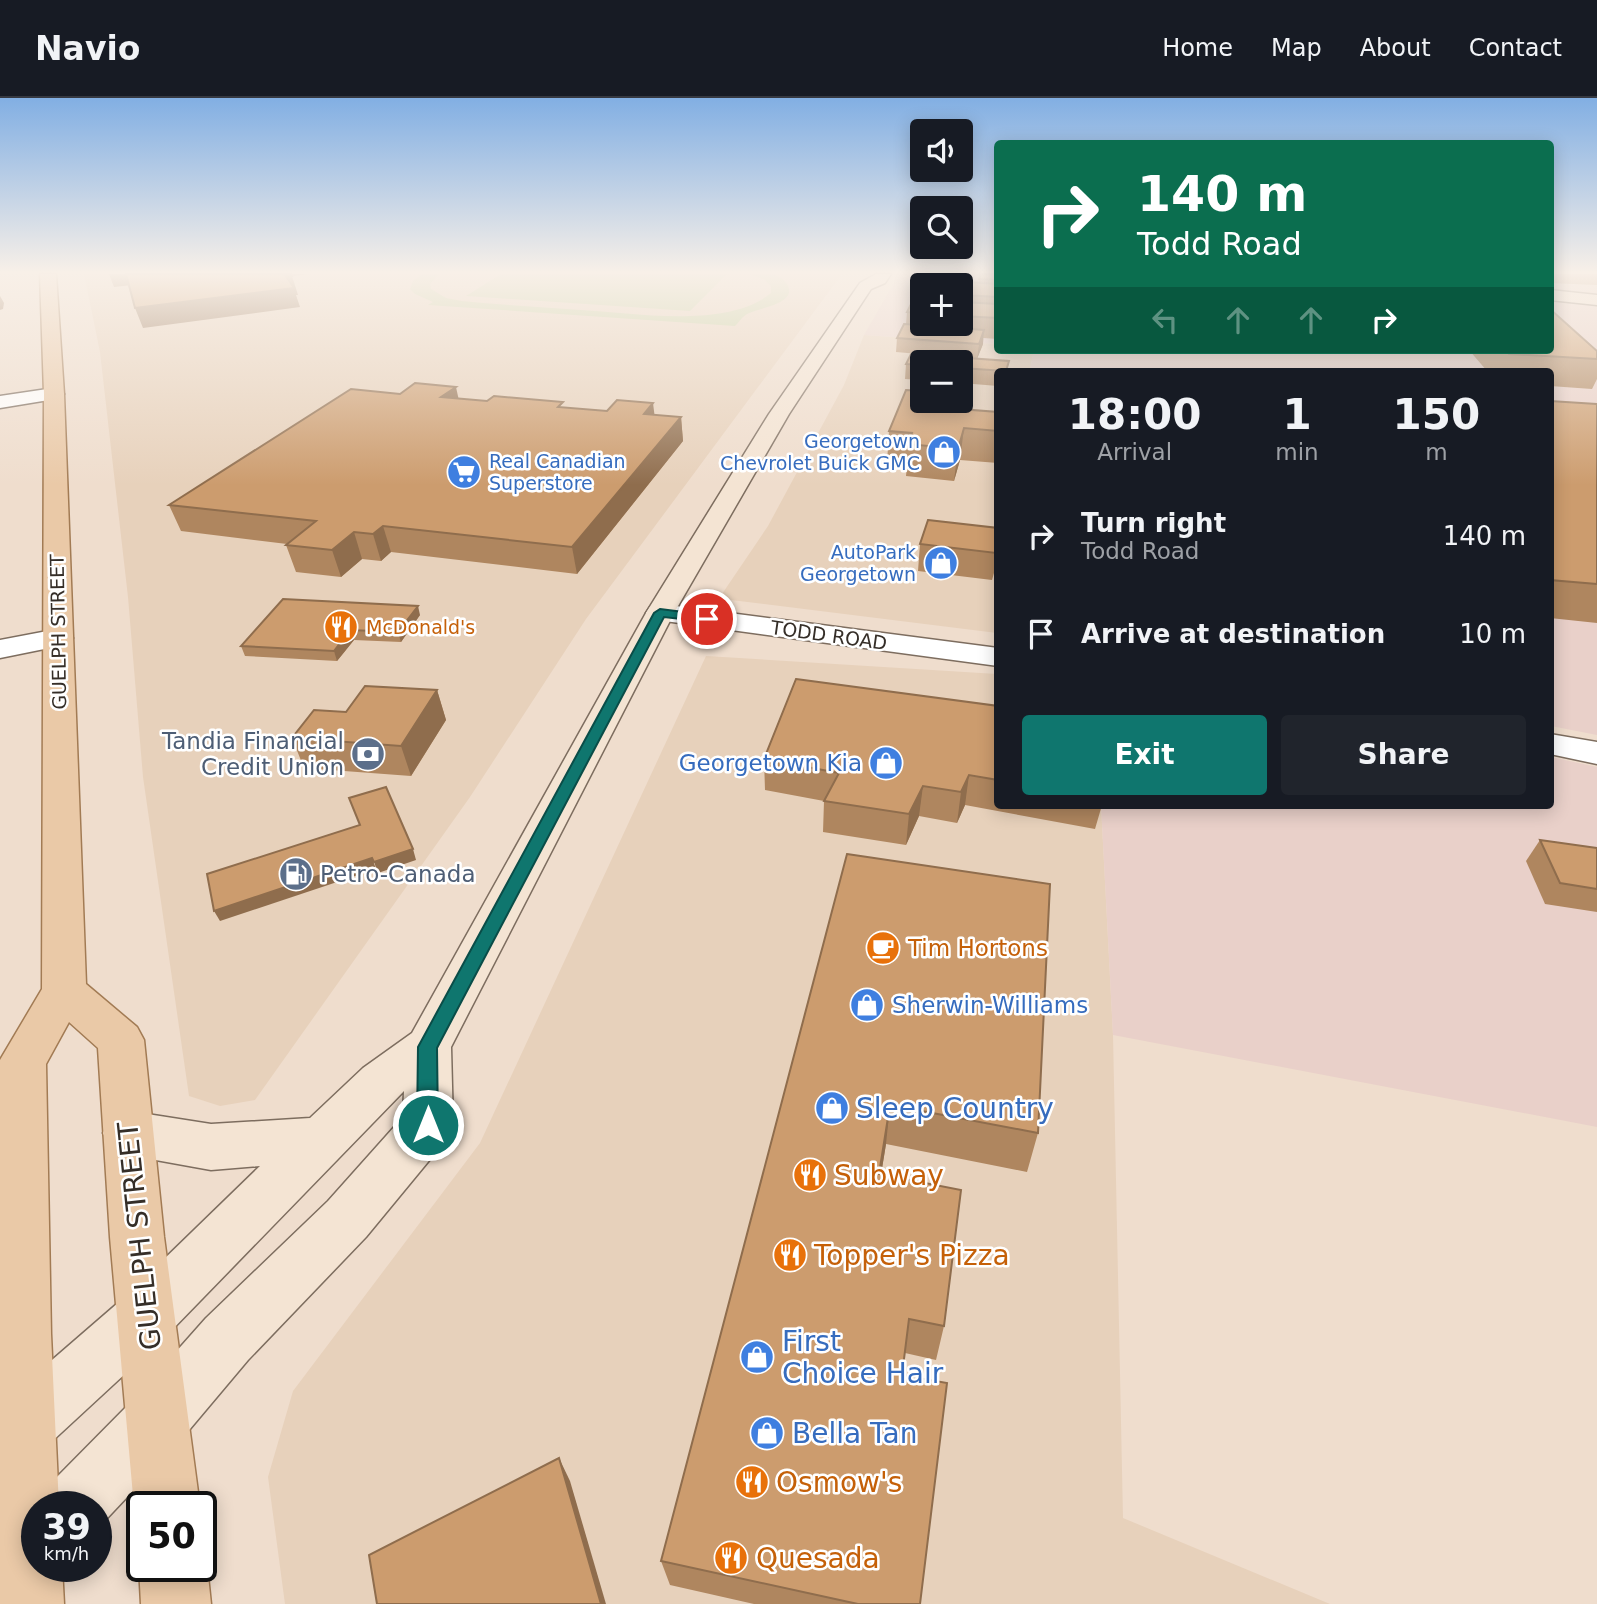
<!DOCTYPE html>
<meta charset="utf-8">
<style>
body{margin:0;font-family:"DejaVu Sans",sans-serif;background:#20242c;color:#f1f3f6;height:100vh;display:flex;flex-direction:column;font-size:26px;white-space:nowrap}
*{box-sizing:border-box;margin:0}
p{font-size:23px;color:#9ea1a6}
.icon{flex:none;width:38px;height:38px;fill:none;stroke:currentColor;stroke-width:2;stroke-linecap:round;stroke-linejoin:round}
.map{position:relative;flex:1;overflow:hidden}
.panel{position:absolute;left:994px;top:270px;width:560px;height:441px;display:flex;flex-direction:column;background:#171b24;border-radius:7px;box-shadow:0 4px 18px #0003}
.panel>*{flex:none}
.top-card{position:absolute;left:994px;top:42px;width:560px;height:214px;border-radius:7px;box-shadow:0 4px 18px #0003;background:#0b6e4f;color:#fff;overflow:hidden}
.fabs{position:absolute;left:910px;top:21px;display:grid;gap:14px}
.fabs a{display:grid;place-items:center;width:63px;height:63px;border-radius:7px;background:#171b24;box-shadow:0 4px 18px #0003;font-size:35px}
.speed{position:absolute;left:21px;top:1393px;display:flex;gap:14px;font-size:35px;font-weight:700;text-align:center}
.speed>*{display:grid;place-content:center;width:91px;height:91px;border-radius:50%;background:#171b24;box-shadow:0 4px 18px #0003;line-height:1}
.speed small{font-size:18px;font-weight:400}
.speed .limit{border:4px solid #111;border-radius:10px;background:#fff;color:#111}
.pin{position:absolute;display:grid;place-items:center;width:60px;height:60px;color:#fff;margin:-30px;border:4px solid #fff;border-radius:50%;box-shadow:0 2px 7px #0007}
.me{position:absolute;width:77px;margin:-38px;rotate:0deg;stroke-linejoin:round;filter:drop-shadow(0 0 5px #0008)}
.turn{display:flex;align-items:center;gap:24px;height:147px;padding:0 28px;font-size:32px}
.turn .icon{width:91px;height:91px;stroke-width:2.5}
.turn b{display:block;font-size:49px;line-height:60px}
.lanes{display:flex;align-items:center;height:66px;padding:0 28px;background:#0003;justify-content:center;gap:35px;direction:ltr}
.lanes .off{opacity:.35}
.eta{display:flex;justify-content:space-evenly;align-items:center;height:119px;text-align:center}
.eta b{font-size:42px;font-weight:700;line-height:49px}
.action{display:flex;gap:14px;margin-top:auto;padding:14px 28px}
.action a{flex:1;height:80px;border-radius:7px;background:#0f766e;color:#fff;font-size:28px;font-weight:700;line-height:80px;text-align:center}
.action a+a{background:#20242c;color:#f1f3f6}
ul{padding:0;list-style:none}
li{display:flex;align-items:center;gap:21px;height:98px;padding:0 28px}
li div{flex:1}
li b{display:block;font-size:26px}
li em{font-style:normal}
header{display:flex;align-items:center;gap:42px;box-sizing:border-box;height:98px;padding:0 35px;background:#171b24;border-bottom:2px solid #363941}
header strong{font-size:33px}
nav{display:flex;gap:38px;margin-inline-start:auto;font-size:24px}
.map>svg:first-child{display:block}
</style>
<header>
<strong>Navio</strong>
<nav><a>Home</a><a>Map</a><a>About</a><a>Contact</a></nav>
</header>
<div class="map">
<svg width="1597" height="1506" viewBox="0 0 1597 1506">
<rect width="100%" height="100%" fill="#efddcd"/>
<g fill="#e7d1bb" fill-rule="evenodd">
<polygon points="84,176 842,176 586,521 470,699 255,1002 220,1008 189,998 143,679 128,499 100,254"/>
<path d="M 864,237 L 997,246 L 998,252 L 1034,252 L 1030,271 L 1069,273 L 998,273 L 997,535 L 731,502 L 722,496 L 768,428 L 844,287 ZM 922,264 L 961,264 L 961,303 L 922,303 Z"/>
<polygon points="706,558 997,576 998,707 1101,707 1113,937 1123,1420 1330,1506 285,1506 268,1379 293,1293 480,1045"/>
</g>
<g fill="#e9d0c9" fill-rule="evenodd">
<path d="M 899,176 L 997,176 L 997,246 L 864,237 ZM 922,187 L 961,187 L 961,226 L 922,226 Z"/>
<polygon points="1551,176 1597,176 1597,637 1551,628 1550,273 1069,273 1030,271 1034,252 1550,252"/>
<polygon points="1551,659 1597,669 1597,1029 1113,937 1101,707 1550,707"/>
</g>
<g fill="#bfcd99">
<path d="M 422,176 L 439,176 L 430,186 L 431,191 L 446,200 L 462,203 C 501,207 541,209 581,212 C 633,215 728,231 771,195 L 771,188 L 765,182 L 750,176 C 762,176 779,173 787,186 C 799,206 757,210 747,216 C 743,218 739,224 735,228 L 428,207 L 433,204 L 415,196 L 410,191 L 413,183 Z"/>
<polygon points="501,176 727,176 690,213 466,198"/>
</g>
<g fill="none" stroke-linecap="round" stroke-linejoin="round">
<g stroke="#7d6d5f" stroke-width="3">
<g id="street">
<polygon points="54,290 61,292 64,296 61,300 0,310 0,298"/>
<polygon points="660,506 998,550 998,568 650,521 646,515 650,509"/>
<polygon points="58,531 69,534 73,540 69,546 0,560 0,542"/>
<polygon points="1550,636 1597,644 1597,666 1550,656"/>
</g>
</g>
<g stroke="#7d6d5f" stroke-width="3">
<g id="secondary">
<polygon points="876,176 891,176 885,185 871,191 789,316 674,515 451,949 453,1027 446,1042 366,1139 248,1262 179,1344 96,1432 96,1409 41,1409 50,1386 135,1300 206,1220 328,1103 403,1019 404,993 166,1238 22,1371 0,1380 0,1307 126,1198 260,1068 211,1072 128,1057 110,1051 103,1035 110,1019 128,1013 211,1026 310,1020 363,970 412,935 646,515 769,316 860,185"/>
<polygon points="1550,192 1597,197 1597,207 1550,202"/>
</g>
</g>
<g stroke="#a27b54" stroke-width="3">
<g id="primary">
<polygon points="40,176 56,176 64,296 86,886 137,929 144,942 164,1139 200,1409 142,1409 142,1427 134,1409 110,1139 98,950 69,924 46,966 51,1236 59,1409 37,1409 37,1468 62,1468 64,1506 0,1506 0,962 42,891 44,296"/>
<polygon points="201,1455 207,1468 211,1506 141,1506 139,1468 142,1462 142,1468 201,1468"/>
</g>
</g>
<use href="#street" fill="#fff" fill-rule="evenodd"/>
<use href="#secondary" fill="#f4e4d3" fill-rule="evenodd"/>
<use href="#primary" fill="#eac9a7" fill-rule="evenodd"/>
</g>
<g fill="#af865f">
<polygon points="980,176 998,176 998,241 983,240 983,246 977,261 896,254 897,240 906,226 907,214 922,202 922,226 961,226 961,187 979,185"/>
<polygon points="1550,176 1597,176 1597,187 1550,185"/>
<polygon points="1469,252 1597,253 1597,281 1592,291 1550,288 1550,273 1487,273"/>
<polygon points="911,256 1009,263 1007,273 998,273 998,288 961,285 961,264 922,264 922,282 905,281 906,266"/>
<polygon points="964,296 962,312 998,314 998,365 960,362 954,383 906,378 907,367 887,365 889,333"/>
<polygon points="458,301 681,319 683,343 577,476 391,454 381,463 362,461 341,479 296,474 286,447 287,446 181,433 169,407"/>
<polygon points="1550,303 1597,306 1597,525 1550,520"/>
<polygon points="998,430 998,475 994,475 992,482 918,473 920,446"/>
<polygon points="420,517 401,544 354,542 337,563 245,558 241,548"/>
<polygon points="437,592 446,622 411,678 304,670 292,640 346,614"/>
<polygon points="998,608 998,707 1102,707 1095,731 965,707 957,725 919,718 906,747 823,734 824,703 765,692 764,661"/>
<polygon points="1540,742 1597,750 1597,814 1545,806 1526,763"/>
<polygon points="847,756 1038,1035 1027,1074 886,1046 881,1076 944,1228 936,1262 905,1255 902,1277 920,1506 754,1506 670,1487 661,1463"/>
</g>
<g fill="#8f6d4d">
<polygon points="109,176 128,176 132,187 114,189"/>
<polygon points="285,176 309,176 292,178 298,197 296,197 300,209 143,230 135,210"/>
<polygon points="0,198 4,205 3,211 0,212"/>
<polygon points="984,232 983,246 977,261 979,246"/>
<polygon points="456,289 461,312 441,299"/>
<polygon points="653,305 656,329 644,316"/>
<polygon points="681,319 683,343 577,476 572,449"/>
<polygon points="964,330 960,362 954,383 958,351"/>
<polygon points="383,428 391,454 381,463 373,436"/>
<polygon points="354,434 362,461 341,479 332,452"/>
<polygon points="418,508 420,517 401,544 398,534"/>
<polygon points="350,532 354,542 337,563 334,553"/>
<polygon points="437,592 446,622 411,678 401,648"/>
<polygon points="969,677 965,707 957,725 961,694"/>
<polygon points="923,688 919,718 906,747 909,716"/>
<polygon points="413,751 416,762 378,775 374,764"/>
<polygon points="372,760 376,771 220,823 214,813"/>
<polygon points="890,1007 886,1046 875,1114 879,1076"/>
<polygon points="559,1360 570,1383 606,1506 601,1506"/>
</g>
<g fill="#cc9c6e" stroke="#8f6d4d" stroke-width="2">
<polygon points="126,176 291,176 292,178 286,178 294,190 135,210"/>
<polygon points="980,176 998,176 998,182 979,181"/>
<polygon points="938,182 998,186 998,199 962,197 963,194 961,193 961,187 936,187"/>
<polygon points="913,202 922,202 922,215 907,214"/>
<polygon points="961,204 998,206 998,220 961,218"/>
<polygon points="1550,211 1597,253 1597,261 1509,256 1506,252 1550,252"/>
<polygon points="904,226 984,232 979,246 897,240"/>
<polygon points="911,256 1009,263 1006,273 961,270 961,264 922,264 922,267 906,266"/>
<polygon points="415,285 456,289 441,299 487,303 494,298 563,304 558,309 607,313 617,302 653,305 644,316 681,319 572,449 383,428 373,436 354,434 332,452 286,447 316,423 169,407 351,291 400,296"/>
<polygon points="906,292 922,293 922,303 961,303 961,296 964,296 960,311 998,314 998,333 964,330 958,351 908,346 912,335 889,333"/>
<polygon points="1550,303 1597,306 1597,486 1550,482"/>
<polygon points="928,422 998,430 998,449 996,455 920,446"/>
<polygon points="283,501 418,508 398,534 350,532 334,553 241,548"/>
<polygon points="796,581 998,608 998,682 969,677 961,694 923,688 909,716 824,703 839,675 764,661"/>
<polygon points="365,588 437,592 401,648 292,640 314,612 346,614"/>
<polygon points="386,689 413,751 374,764 372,760 214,813 207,776 360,727 349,700"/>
<polygon points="1540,742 1597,750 1597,791 1560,785"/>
<polygon points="847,756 1050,786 1038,1035 890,1007 879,1076 961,1092 944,1228 909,1221 902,1277 947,1285 920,1506 858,1506 661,1463"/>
<polygon points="559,1360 601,1506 377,1506 369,1457"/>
</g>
<linearGradient id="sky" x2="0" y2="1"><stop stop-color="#82afe3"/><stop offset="0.45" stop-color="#f8f0e8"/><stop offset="1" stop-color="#f8f0e8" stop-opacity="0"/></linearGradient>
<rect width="1597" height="387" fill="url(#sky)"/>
<polygon fill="#0f766e" stroke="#0a4d48" stroke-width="2" points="660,511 707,517 713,521 707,524 664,519 437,950 438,1027 435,1034 428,1036 420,1034 417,1027 418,949 654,515"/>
<defs>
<g id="shop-disc" transform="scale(1.75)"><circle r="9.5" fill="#3f7fe0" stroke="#fff"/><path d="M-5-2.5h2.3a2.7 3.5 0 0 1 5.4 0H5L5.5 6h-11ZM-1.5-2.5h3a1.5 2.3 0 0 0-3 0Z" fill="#fff"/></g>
<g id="supermarket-disc" transform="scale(1.75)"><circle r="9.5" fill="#3f7fe0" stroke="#fff"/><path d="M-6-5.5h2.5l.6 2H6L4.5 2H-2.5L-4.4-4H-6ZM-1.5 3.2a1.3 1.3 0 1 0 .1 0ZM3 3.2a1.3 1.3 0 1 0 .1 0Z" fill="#fff"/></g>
<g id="restaurant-disc" transform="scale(1.75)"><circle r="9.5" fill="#e8710a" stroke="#fff"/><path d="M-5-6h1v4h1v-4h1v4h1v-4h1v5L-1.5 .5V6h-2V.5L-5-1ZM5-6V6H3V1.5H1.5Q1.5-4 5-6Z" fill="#fff"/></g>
<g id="bank-disc" transform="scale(1.75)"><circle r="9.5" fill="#5c6f8a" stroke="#fff"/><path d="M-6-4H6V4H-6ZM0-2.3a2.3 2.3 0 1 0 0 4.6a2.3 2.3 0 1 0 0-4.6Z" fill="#fff"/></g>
<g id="fuel-disc" transform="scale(1.75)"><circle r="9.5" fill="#5c6f8a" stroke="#fff"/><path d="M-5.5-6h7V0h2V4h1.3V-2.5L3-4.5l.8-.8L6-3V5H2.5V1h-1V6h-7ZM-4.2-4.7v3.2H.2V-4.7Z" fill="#fff"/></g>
<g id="cafe-disc" transform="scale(1.75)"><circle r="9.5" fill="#e8710a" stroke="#fff"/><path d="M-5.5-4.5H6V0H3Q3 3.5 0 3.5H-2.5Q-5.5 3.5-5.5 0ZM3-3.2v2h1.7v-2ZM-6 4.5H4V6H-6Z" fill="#fff"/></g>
</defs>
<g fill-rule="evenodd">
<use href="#shop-disc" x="944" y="354"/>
<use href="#supermarket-disc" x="464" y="374"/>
<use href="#shop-disc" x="941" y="465"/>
<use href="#restaurant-disc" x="341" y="529"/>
<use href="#bank-disc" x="368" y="656"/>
<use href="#shop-disc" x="886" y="665"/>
<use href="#fuel-disc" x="296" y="776"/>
<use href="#cafe-disc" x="883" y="850"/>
<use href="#shop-disc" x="867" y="907"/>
<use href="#shop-disc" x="832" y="1010"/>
<use href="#restaurant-disc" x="810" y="1077"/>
<use href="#restaurant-disc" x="790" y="1157"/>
<use href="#shop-disc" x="757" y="1259"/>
<use href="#shop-disc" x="767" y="1335"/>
<use href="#restaurant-disc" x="752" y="1384"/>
<use href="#restaurant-disc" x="731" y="1460"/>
</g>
<g text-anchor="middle" stroke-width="5" stroke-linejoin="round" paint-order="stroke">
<g font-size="19" fill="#366cbe" stroke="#fff" text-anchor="end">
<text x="920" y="350">Georgetown<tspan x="920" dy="22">Chevrolet Buick GMC</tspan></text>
<text x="489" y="370" text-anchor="start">Real Canadian<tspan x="489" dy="22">Superstore</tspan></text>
<text x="916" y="461">AutoPark<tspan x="916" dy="22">Georgetown</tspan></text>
</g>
<g font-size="19" fill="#c56008" stroke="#fff" text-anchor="start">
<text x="366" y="536">McDonald's</text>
</g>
<g font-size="19" fill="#352e28" stroke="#fff">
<text transform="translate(58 534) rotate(-91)" y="7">GUELPH STREET</text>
<text transform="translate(829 537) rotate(8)" y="7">TODD ROAD</text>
</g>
<g font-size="23" fill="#4e5e75" stroke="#fff" text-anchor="end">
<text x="344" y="651">Tandia Financial<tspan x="344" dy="26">Credit Union</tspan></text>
<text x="320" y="784" text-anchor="start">Petro-Canada</text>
</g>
<g font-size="23" fill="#366cbe" stroke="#fff" text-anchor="end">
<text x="862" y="673">Georgetown Kia</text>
<text x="892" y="915" text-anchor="start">Sherwin-Williams</text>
</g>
<g font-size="23" fill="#c56008" stroke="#fff" text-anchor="start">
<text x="908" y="858">Tim Hortons</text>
</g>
<g font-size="28" fill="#366cbe" stroke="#fff" text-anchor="start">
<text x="856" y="1020">Sleep Country</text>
<text x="782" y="1253">First<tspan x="782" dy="32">Choice Hair</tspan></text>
<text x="792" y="1345">Bella Tan</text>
</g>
<g font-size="28" fill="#c56008" stroke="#fff" text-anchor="start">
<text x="834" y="1087">Subway</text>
<text x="814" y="1167">Topper's Pizza</text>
<text x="776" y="1394">Osmow's</text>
<text x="756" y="1470">Quesada</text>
</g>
<g font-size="28" fill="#352e28" stroke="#fff">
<text transform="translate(139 1138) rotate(-96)" y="10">GUELPH STREET</text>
</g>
</g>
</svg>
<div class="fabs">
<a><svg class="icon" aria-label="sound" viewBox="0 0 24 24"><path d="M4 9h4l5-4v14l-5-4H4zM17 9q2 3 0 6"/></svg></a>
<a><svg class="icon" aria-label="search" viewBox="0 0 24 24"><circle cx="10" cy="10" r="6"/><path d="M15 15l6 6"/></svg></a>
<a>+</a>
<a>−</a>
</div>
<div class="speed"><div>39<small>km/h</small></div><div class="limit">50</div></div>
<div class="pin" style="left:707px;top:521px;background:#d93025"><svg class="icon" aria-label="arrive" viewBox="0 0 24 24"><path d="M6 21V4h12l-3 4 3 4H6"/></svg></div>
<svg class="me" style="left:428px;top:1027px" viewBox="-20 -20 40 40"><circle r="17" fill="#0f766e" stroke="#fff" stroke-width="3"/><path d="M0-11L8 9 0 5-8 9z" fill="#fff"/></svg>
<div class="top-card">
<div class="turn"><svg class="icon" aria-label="right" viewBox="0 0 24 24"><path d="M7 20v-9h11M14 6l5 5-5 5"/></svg><div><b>140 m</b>Todd Road</div></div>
<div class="lanes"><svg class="icon off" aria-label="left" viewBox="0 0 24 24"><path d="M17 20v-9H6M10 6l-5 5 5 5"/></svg><svg class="icon off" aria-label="ahead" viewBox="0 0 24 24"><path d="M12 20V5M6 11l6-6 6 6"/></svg><svg class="icon off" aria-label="ahead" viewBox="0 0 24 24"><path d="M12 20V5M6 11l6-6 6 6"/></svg><svg class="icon" aria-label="right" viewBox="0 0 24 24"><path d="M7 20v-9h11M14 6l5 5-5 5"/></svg></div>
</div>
<section class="panel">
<div class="eta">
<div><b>18:00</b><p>Arrival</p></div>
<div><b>1</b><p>min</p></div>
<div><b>150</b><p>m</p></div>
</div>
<ul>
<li><svg class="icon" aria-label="right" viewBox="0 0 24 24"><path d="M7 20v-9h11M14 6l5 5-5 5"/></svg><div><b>Turn right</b><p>Todd Road</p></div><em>140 m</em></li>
<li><svg class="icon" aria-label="arrive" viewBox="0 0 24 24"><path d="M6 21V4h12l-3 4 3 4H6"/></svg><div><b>Arrive at destination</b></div><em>10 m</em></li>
</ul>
<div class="action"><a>Exit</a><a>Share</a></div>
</section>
</div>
